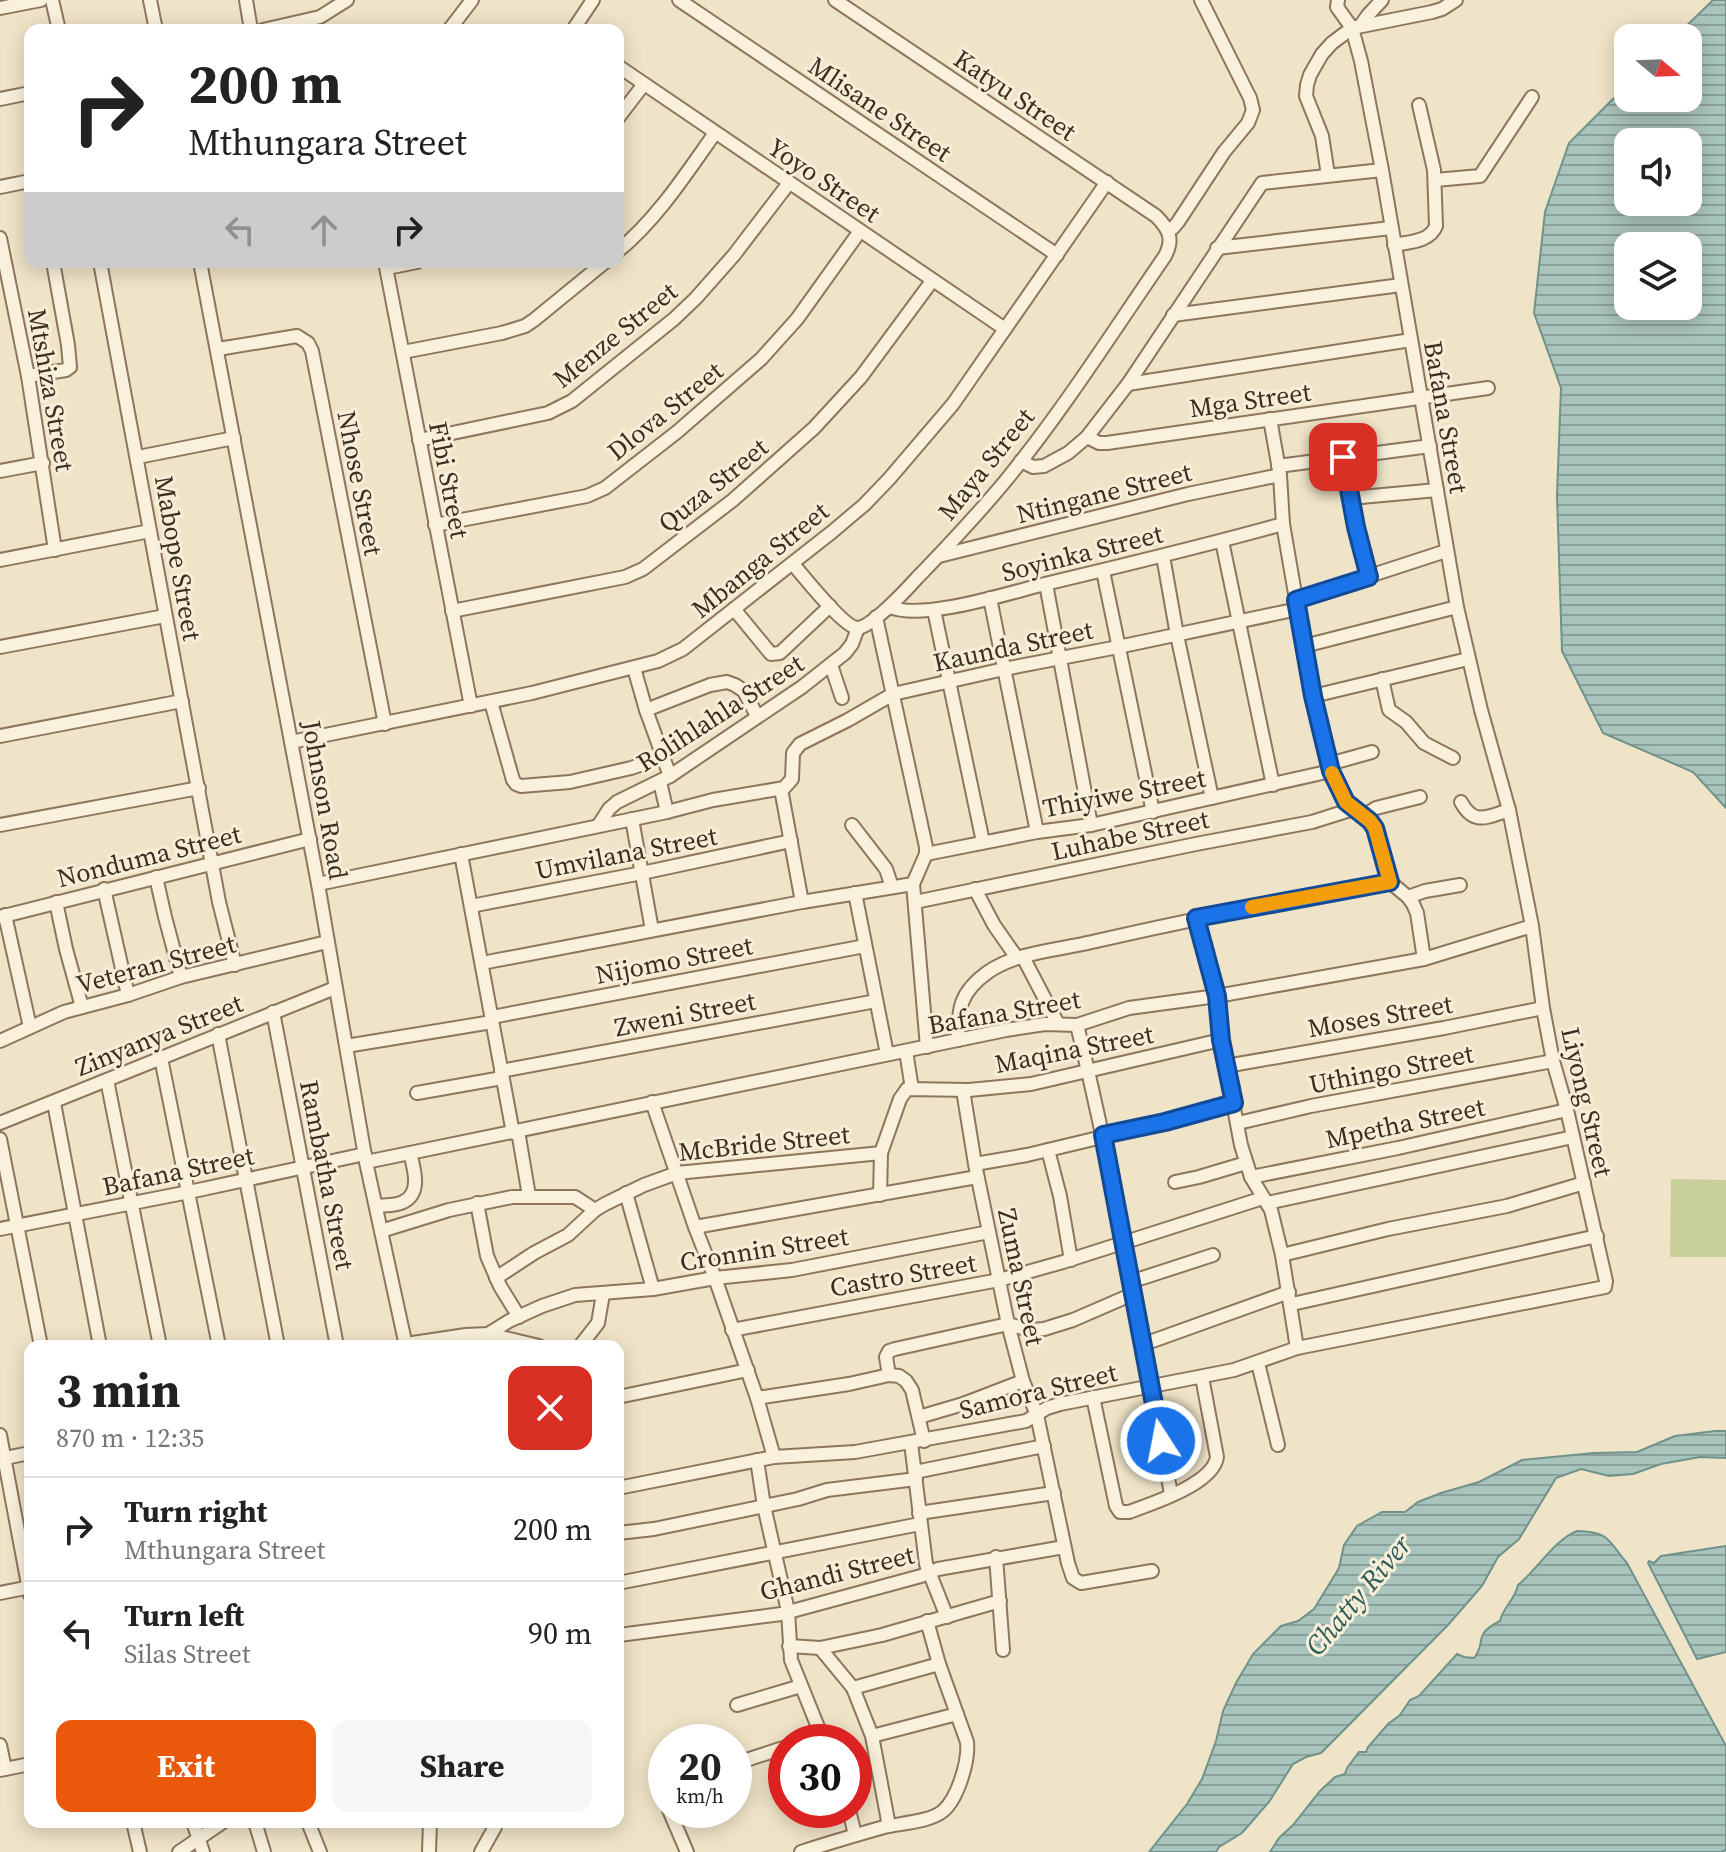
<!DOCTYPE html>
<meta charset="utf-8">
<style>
body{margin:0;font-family:"Source Serif 4",serif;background:#f6f6f6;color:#222;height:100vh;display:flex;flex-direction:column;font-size:30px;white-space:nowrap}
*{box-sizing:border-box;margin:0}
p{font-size:26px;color:#767676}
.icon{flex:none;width:44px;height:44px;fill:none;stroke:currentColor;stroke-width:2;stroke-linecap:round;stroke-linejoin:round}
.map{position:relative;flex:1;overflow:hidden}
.drawer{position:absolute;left:24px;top:1340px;width:600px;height:488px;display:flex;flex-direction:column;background:#fff;border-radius:16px;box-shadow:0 4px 20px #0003}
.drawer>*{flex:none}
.banner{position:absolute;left:24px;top:24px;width:600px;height:244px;border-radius:16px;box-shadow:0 4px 20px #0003;background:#fff;color:#222;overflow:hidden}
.needle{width:52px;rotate:109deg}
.buttons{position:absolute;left:1614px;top:24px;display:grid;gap:16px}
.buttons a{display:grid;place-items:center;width:88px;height:88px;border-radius:16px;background:#fff;box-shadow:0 4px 20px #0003;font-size:40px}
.speed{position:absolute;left:648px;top:1724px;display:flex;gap:16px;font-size:40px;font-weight:700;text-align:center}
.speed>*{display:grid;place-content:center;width:104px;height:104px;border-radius:50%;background:#fff;box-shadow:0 4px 20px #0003;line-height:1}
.speed small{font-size:20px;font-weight:400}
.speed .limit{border:12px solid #d22;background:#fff;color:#111}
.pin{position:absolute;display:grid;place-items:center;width:68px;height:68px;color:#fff;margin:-34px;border-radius:16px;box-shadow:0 4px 12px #0006}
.me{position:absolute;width:88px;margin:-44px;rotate:349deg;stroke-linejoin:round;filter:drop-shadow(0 0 6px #0008)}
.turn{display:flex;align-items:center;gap:28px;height:168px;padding:0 32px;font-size:36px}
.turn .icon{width:104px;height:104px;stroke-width:2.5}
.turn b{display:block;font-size:56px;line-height:68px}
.lanes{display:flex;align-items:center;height:76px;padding:0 32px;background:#0003;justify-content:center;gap:40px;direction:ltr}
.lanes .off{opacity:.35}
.round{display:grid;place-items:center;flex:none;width:84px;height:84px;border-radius:16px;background:#f6f6f6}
.overview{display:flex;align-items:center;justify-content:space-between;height:136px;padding:0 32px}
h1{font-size:48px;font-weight:700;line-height:60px}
.action{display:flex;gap:16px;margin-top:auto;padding:16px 32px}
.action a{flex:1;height:92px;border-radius:16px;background:#ea580c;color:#fff;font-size:32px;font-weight:700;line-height:92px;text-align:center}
.action a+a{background:#f6f6f6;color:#222}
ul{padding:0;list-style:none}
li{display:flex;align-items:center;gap:24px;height:104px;padding:0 32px;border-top:2px solid #e0e0e0}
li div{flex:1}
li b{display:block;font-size:30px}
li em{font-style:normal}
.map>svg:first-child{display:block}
</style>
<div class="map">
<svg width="1726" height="1852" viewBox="0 0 1726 1852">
<defs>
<pattern id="water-rules" width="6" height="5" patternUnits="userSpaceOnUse" patternTransform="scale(2)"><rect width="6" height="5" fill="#a9c4bc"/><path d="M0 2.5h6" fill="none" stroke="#8ba098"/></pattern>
</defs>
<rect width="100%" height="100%" fill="#f0e4c8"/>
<polygon fill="#c9cf9b" points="1671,1179 1726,1180 1726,1257 1670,1257"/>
<g fill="url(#water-rules)" stroke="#6f938a" stroke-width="2" fill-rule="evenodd">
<path d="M 1713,0 L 1726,0 L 1726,808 L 1693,772 L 1603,733 L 1562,651 L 1557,496 L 1561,388 L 1534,313 L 1545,212 L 1569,143 L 1628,84 L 1628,98 L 1688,98 L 1688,38 L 1674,38 ZM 1628,142 L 1688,142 L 1688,202 L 1628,202 ZM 1628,246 L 1688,246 L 1688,306 L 1628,306 Z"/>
<polygon points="1715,1431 1726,1431 1726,1458 1700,1457 1661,1464 1633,1474 1609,1476 1581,1469 1556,1478 1519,1539 1498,1557 1482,1586 1448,1625 1321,1753 1306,1757 1293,1764 1269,1802 1242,1833 1219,1847 1216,1852 1149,1852 1187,1804 1202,1779 1216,1741 1223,1711 1236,1683 1253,1654 1281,1626 1298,1621 1314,1609 1339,1568 1344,1545 1357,1526 1382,1512 1405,1512 1418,1502 1441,1493 1479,1482 1522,1460 1594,1453 1637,1452 1675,1436"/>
<path d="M 1577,1531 C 1611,1532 1608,1541 1627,1563 L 1726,1746 L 1726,1850 L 1722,1852 L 1270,1852 L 1279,1838 L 1293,1825 L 1320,1791 L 1335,1777 L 1345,1774 L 1347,1768 L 1359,1752 L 1366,1752 L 1368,1747 L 1388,1724 L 1400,1715 L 1410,1700 L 1419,1696 L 1457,1654 L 1464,1657 L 1474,1658 C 1488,1640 1471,1636 1500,1621 C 1503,1607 1515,1600 1518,1585 C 1537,1570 1554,1540 1577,1531 Z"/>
<polygon points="1726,1546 1726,1652 1697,1659 1648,1563 1649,1561 1654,1563 1661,1556"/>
</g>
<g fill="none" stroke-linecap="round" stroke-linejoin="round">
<g stroke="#8d765c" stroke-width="16">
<g id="minor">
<polyline points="52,0 59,30"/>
<polyline points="150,0 156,30"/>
<polyline points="246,0 251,30"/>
<polyline points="679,0 1057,255"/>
<polyline points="0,8 41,0"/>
<polyline points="1361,25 1368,15 1382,0"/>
<polyline points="263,30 320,17 347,0"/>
<polyline points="449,30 472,0"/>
<polyline points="573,30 593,0"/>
<polyline points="618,66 1005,329"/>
<polyline points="0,99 30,93"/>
<polyline points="618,118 644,84"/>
<polyline points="1328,175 1322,136 1306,96 1307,85 1310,75 1322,54 1332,43 1352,28 1432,12 1442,9 1456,0"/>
<polyline points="1435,180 1480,176 1532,97"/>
<polyline points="0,187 30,181"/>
<polyline points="1168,229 1173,228 1178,222 1224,152 1248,123 1253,110 1250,98 1201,0"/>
<polyline points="0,238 28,376 55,550"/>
<path d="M 1394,245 C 1408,242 1430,242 1436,226 L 1434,170 L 1419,105"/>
<polyline points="1217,248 1391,228"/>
<path d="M 618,251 C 657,219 686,174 715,133"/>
<polyline points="100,262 219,902 235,965"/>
<polyline points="200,262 318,884 366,1162 406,1346"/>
<polyline points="385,262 471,706"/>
<polyline points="387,268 417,262"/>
<polyline points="1173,315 1401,285"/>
<polyline points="218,349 297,336 308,343 312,351 385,724"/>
<polyline points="403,352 502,333 525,326 534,320 605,262"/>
<polyline points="28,376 66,370 70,367 68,345 53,262"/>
<polyline points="1128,384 1411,340"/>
<polyline points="1270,419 1280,475 1283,524 1304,646 1313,696 1331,771 1346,802 1370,821 1375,828 1379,839 1390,882 1408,897 1413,904 1417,913 1424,959"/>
<polyline points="1087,437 1099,443 1107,443 1488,388"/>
<polyline points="419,440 548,413 572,401 674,319 696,298 734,255 789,183"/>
<polyline points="138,457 234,438"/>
<polyline points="1343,457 1356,527 1369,577"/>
<polyline points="1021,461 1033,467 1044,466 1068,453 1087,437 1128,384 1262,183 1382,170"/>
<polyline points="1278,466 1430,446"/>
<polyline points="0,471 43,463"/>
<polyline points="1350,498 1437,490"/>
<polyline points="435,525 587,496 605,488 677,432 761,359 797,319 860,231"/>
<polyline points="1222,541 1273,785"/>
<polyline points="939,556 1188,494 1280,475"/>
<polyline points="1163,556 1177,635 1212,798"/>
<polyline points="0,560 150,531"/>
<path d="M 793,564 C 803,576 844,627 857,628 C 871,628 907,589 917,578 C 948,546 979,513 1007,479 C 1064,409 1114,330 1165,256 C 1174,239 1169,229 1156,216 L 835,0"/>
<polyline points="1103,571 1153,812"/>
<polyline points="1046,584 1091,825"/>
<polyline points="990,598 1037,832"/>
<polyline points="1296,600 1446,551"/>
<path d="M 890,607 C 923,621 1008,593 1045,584 C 1125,565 1204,546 1283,524"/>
<polyline points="734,609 771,654 780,653 830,606"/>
<polyline points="934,610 983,842"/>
<polyline points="452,611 625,577 643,569 733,500 814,428 861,377 932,281"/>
<polyline points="876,617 926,847 926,854 913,884 927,1047"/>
<polyline points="1304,646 1457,607"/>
<polyline points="0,647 165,616"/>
<polyline points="831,665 842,698"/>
<polyline points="634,668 646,710 670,776"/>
<polyline points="1382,679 1389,710 1406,722 1424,743 1453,758"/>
<polyline points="1313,696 1468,659"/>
<polyline points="491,702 513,780 516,784 521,786 570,782 631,768 663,757"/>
<polyline points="646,710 710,685 727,682 735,685 744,691 757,716"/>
<polyline points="0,736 182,701"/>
<polyline points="291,742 532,693 658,661 683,649 832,532 864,505 889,479 953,404 1107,182"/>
<polyline points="1329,764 1372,752"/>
<polyline points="660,782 667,812"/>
<polyline points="781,789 802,902"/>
<path d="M 1461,802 C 1474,826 1487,817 1509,810"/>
<polyline points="1363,816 1376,808 1420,797"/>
<polyline points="632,819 652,930"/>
<polyline points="0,825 199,788"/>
<polyline points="852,825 886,869 892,887"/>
<polyline points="598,826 609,809 617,802 670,776 802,687 845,653 852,644 858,628"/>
<polyline points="461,854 513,1133"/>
<polyline points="926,854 1037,832 1091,825 1331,771"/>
<polyline points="156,877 165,917 181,977"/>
<polyline points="318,884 667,812 713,800 784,788 792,779 793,753 800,744 848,720 893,694 1004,669 1118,647 1298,609"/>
<polyline points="104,889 128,995"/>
<polyline points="975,889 994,925 1017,958"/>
<polyline points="855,893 887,1054"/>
<polyline points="1408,897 1425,891 1460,885"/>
<polyline points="56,902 66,949 82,1007"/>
<polyline points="915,902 1196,844 1312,822 1353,809"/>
<polyline points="471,906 642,873 791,841"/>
<polyline points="5,915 30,1027"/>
<polyline points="0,917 310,839"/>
<polyline points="1196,918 1217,996 1221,1040 1241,1145 1251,1177 1271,1210 1282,1255 1297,1348"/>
<polyline points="1023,957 1058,1024"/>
<polyline points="482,963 802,902 913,884"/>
<polyline points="273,1012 337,1346"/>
<polyline points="492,1017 865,946"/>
<path d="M 1077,1025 C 1115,1180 1142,1338 1171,1494"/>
<polyline points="218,1034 278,1346"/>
<path d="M 958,1040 C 958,1008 960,992 988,972 C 1017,952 1058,950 1092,942 C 1191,919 1290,900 1390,882"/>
<polyline points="0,1041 64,1012 128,995 181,977 327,942"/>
<polyline points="346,1046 492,1022"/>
<polyline points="906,1051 912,1089"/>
<polyline points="161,1058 219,1346"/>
<polyline points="1226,1066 1444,1028 1543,1008"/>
<polyline points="501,1071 876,1001"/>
<polyline points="107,1080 160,1346"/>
<polyline points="963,1090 975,1164 1008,1324 1023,1381 1037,1415 1068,1563 1073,1578 1081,1583 1152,1571"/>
<polyline points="417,1093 502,1078"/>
<polyline points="652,1102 695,1227 715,1278 757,1398 774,1457"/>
<polyline points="54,1103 100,1346"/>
<polyline points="0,1123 335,988"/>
<polyline points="1238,1123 1311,1106 1553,1061"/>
<polyline points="518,1131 529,1196"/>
<polyline points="0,1139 41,1346"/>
<polyline points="1048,1150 1060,1196 1071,1260"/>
<polyline points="366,1162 1006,1030 1045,1024 1077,1025 1129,1008 1217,996 1424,959 1532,926 1509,810 1481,710 1457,607 1382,170 1361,61 1352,28 1337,7 1338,0"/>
<polyline points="975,1164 1027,1155 1165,1122 1234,1103"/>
<polyline points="1251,1177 1398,1148 1567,1110"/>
<polyline points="1175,1182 1199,1177 1246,1163"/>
<polyline points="626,1193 653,1289"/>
<polyline points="880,1195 881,1153 900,1099 907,1089 969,1090 1031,1084 1221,1040"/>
<polyline points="477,1203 487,1256 500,1286 519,1317"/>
<polyline points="1267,1203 1573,1137"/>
<path d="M 376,1206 C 384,1205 396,1206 403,1202 C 422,1193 414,1169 410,1153"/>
<polyline points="695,1227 977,1177"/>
<polyline points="0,1229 189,1192 365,1154"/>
<polyline points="381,1231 449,1210 512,1197 575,1197 595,1210"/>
<polyline points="1282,1255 1388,1229 1507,1206 1584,1183"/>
<polyline points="496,1278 534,1253 568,1235 595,1210 605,1204 644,1185 677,1173 881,1153"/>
<polyline points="1130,1282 1213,1255"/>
<polyline points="1292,1304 1597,1236"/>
<polyline points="732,1330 999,1280 1063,1262 1263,1198"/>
<polyline points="488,1334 539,1346"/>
<polyline points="406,1344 466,1335 488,1334 509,1321 542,1306 575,1295 653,1289 715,1278 792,1270 989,1232"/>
<polyline points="1144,1344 1289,1292"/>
<polyline points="580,1346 598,1323 603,1294"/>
<polyline points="1258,1363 1278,1445"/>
<polyline points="889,1375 886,1357 889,1351 895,1349 1008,1324 1030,1330 1044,1329 1073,1320 1133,1294"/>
<polyline points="618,1397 748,1370"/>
<path d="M 1093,1397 L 1116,1506 L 1120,1512 L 1129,1512 C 1153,1503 1213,1484 1217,1457 L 1202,1377"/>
<polyline points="757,1398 849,1384 889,1375 899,1376 906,1381 912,1390 924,1441"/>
<polyline points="919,1417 963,1404 1023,1381"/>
<polyline points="0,1435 30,1595"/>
<polyline points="911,1443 926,1564 947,1617"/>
<polyline points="0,1459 30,1453"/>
<polyline points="757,1460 764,1506 788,1611 791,1660 824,1742"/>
<polyline points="915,1472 1044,1446"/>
<polyline points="618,1488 774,1457 855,1452 1026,1421 1047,1408 1060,1404 1234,1370 1297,1348 1605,1287 1606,1281 1567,1110 1553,1061 1543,1008 1532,926"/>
<polyline points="919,1513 1054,1493"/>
<polyline points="618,1533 654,1529 798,1499 827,1490 916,1479"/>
<polyline points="996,1557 1003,1650"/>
<polyline points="618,1583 920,1524"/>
<polyline points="0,1593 30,1587"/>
<polyline points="618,1633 619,1635 781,1614 921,1576 938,1569 1064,1547"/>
<polyline points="789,1646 820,1648 882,1635 1000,1601"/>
<polyline points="820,1648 853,1688 872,1736 889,1826"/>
<polyline points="853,1688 939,1664"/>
<polyline points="737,1705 801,1686"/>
<polyline points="872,1736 957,1714"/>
<polyline points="801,1742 822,1735"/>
<polyline points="0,1745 5,1769"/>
<polyline points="734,1764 786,1747"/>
<polyline points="0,1770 30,1764"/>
<polyline points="666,1787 659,1790 666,1804"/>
<polyline points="669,1810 687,1852"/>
<polyline points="849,1810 855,1835"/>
<polyline points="133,1822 140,1852"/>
<polyline points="193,1822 203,1852"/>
<polyline points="255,1822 264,1852"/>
<polyline points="308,1822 320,1852"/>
<polyline points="179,1852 223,1822"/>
<polyline points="429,1852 430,1822"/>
<polyline points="481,1852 495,1827 493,1822"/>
<path d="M 801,1852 C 828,1843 856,1835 884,1827 C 901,1823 930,1822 943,1811 C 958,1798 969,1761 967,1742 L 939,1664 L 927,1621"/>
</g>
</g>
<use href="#minor" stroke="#faf1dc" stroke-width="12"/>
</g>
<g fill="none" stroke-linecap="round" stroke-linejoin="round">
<g stroke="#114b97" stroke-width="20">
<path id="route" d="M 1161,1441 C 1142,1339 1123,1237 1103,1135 L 1165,1122 L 1234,1103 L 1221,1040 L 1217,996 L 1196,918 L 1390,882 L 1375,828 L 1370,821 L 1346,802 L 1331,771 L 1313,696 L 1296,600 L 1369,577 L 1356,527 L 1343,457"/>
</g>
<use href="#route" stroke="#1a73e8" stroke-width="14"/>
<polyline stroke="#f59e0b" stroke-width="14" points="1252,907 1390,882 1375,828 1370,821 1346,802 1332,773"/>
</g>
<g text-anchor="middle" stroke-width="6" stroke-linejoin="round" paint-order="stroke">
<g font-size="26" fill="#3d2e20" stroke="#f7eed8">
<text transform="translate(1015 95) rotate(34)" y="9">Katyu Street</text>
<text transform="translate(880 109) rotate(34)" y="9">Mlisane Street</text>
<text transform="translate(824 180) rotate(34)" y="9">Yoyo Street</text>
<text transform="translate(615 335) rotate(-39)" y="9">Menze Street</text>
<text transform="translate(51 390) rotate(80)" y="9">Mtshiza Street</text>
<text transform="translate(1250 400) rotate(-8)" y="9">Mga Street</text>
<text transform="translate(665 411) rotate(-39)" y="9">Dlova Street</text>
<text transform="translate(1446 417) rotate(80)" y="9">Bafana Street</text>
<text transform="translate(986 464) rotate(-51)" y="9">Maya Street</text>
<text transform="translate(449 480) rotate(79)" y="9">Fibi Street</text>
<text transform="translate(360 483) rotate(79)" y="9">Nhose Street</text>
<text transform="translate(713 485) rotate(-39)" y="9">Quza Street</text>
<text transform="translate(1104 493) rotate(-14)" y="9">Ntingane Street</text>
<text transform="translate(1082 553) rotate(-14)" y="9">Soyinka Street</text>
<text transform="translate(178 558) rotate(80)" y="9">Mabope Street</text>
<text transform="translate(760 560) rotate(-39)" y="9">Mbanga Street</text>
<text transform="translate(1013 646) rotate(-12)" y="9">Kaunda Street</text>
<text transform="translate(720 713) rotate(-33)" y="9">Rolihlahla Street</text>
<text transform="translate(1124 793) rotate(-11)" y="9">Thiyiwe Street</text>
<text transform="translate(325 800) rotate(80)" y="9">Johnson Road</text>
<text transform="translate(1130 835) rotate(-12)" y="9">Luhabe Street</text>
<text transform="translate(626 853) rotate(-11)" y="9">Umvilana Street</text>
<text transform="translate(149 856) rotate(-14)" y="9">Nonduma Street</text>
<text transform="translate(674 960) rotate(-11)" y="9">Nijomo Street</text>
<text transform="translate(156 964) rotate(-15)" y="9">Veteran Street</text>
<text transform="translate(1004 1012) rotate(-10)" y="9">Bafana Street</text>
<text transform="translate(685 1014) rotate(-11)" y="9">Zweni Street</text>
<text transform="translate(1380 1016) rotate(-10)" y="9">Moses Street</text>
<text transform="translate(159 1035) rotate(-22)" y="9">Zinyanya Street</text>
<text transform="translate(1074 1049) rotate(-11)" y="9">Maqina Street</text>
<text transform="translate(1391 1069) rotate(-11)" y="9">Uthingo Street</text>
<text transform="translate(1587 1102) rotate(77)" y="9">Liyong Street</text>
<text transform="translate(1405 1123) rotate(-12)" y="9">Mpetha Street</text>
<text transform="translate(764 1143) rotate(-6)" y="9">McBride Street</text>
<text transform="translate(178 1171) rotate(-12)" y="9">Bafana Street</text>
<text transform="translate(327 1175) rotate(79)" y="9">Rambatha Street</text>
<text transform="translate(764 1249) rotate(-9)" y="9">Cronnin Street</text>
<text transform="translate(903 1275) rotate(-10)" y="9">Castro Street</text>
<text transform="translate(1021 1277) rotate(78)" y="9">Zuma Street</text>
<text transform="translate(1038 1391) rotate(-14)" y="9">Samora Street</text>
<text transform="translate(837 1573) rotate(-14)" y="9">Ghandi Street</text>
</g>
<g font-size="28" font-style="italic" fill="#2f5d5a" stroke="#f7eed8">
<text transform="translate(1358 1595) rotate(-50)" y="10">Chatty River</text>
</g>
</g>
</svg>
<div class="buttons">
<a><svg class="needle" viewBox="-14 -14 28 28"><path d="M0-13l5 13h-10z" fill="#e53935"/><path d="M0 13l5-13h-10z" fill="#767676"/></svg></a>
<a><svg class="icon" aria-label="sound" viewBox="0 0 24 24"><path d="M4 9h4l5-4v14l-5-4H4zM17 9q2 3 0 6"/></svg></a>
<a><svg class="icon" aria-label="layers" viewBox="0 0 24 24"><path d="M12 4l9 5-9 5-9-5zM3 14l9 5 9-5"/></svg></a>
</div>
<div class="speed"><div>20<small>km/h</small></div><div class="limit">30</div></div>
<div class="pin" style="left:1343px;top:457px;background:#d93025"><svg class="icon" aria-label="arrive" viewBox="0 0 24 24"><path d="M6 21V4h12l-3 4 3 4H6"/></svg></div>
<svg class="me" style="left:1161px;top:1441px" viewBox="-20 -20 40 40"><circle r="17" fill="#1a73e8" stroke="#fff" stroke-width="3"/><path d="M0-11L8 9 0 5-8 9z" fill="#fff"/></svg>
<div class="banner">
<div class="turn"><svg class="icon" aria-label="right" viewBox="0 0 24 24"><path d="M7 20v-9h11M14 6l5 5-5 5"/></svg><div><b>200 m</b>Mthungara Street</div></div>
<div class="lanes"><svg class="icon off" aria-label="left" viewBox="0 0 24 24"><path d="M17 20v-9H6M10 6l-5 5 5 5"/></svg><svg class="icon off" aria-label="ahead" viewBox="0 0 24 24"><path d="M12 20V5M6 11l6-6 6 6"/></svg><svg class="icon" aria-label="right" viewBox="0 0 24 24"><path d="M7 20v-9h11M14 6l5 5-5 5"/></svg></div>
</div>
<section class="drawer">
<div class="overview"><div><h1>3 min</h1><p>870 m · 12:35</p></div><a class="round" style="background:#d93025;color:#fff"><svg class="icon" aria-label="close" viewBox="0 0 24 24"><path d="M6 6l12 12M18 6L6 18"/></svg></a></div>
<ul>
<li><svg class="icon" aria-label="right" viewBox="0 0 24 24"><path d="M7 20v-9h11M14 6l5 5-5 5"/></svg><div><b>Turn right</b><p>Mthungara Street</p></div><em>200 m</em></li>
<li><svg class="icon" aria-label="left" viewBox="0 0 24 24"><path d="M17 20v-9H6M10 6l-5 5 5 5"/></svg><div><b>Turn left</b><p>Silas Street</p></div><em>90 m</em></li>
</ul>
<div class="action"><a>Exit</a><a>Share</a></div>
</section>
</div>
